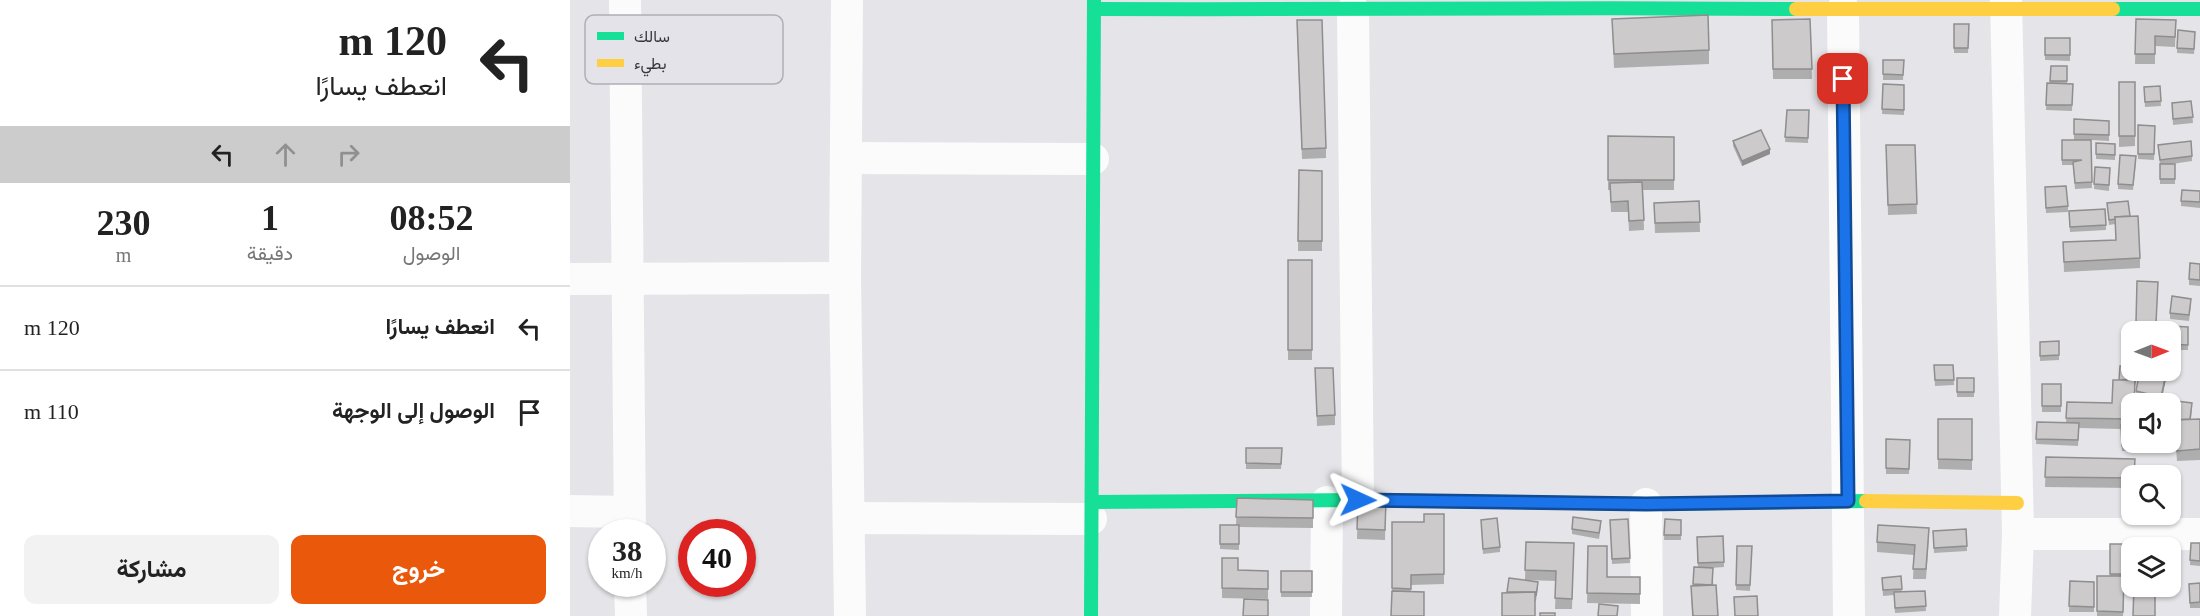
<!DOCTYPE html>
<html lang="ar">
<meta charset="utf-8">
<style>
body{margin:0;font-family:"Times New Roman",Vazirmatn,serif;background:#f2f2f2;color:#222;direction:rtl;height:100vh;display:flex;flex-direction:column;font-size:22px;white-space:nowrap}
*{box-sizing:border-box;margin:0}
p{font-size:20px;color:#767676}
.icon{flex:none;width:33px;height:33px;fill:none;stroke:currentColor;stroke-width:2;stroke-linecap:round;stroke-linejoin:round}
.map{position:relative;flex:1;overflow:hidden;direction:ltr}
.panel{display:flex;flex-direction:column;background:#fff;width:570px}
.panel>*{flex:none}
.top-card{background:#fff;color:#222;overflow:hidden}
.needle{width:39px;rotate:89deg}
.controls{position:absolute;left:1551px;top:321px;display:grid;gap:12px}
.controls a{display:grid;place-items:center;width:60px;height:60px;border-radius:12px;background:#fff;box-shadow:0 2px 4px #0004;font-size:30px}
.speed{position:absolute;left:18px;top:519px;display:flex;gap:12px;font-size:30px;font-weight:700;text-align:center}
.speed>*{display:grid;place-content:center;width:78px;height:78px;border-radius:50%;background:#fff;box-shadow:0 2px 4px #0004;line-height:1}
.speed small{font-size:15px;font-weight:400}
.speed .limit{border:9px solid #d22;background:#fff;color:#111}
.pin{position:absolute;display:grid;place-items:center;width:51px;height:51px;color:#fff;margin:-26px;border-radius:12px;box-shadow:0 3px 9px #0006}
.me{position:absolute;width:66px;margin:-33px;rotate:91deg;stroke-linejoin:round;filter:drop-shadow(0 0 4px #0008)}
.turn{display:flex;align-items:center;gap:21px;height:126px;padding:0 24px;font-size:27px}
.turn .icon{width:78px;height:78px;stroke-width:2.5}
.turn b{display:block;font-size:42px;line-height:51px}
.lanes{display:flex;align-items:center;height:57px;padding:0 24px;background:#0003;justify-content:center;gap:30px;direction:ltr}
.lanes .off{opacity:.35}
.eta{display:flex;justify-content:space-evenly;align-items:center;height:102px;text-align:center}
.eta b{font-size:36px;font-weight:700;line-height:42px}
.cta{display:flex;gap:12px;margin-top:auto;padding:12px 24px}
.cta a{flex:1;height:69px;border-radius:12px;background:#ea580c;color:#fff;font-size:24px;font-weight:700;line-height:69px;text-align:center}
.cta a+a{background:#f2f2f2;color:#222}
ul{padding:0;list-style:none}
li{display:flex;align-items:center;gap:18px;height:84px;padding:0 24px;border-top:2px solid #e0e0e0}
li div{flex:1}
li b{display:block;font-size:22px}
li em{font-style:normal}
main{display:flex;flex:1;min-height:0}
.map>svg:first-child{display:block}
</style>
<main>
<div class="map">
<svg width="1630" height="616" viewBox="0 0 1630 616">
<rect width="100%" height="100%" fill="#e5e4e8"/>
<g fill="none" stroke-linecap="round" stroke-linejoin="round">
<g stroke="#fbfbfc" stroke-width="32">
<polyline points="55,0 60,532"/>
<polyline points="277,0 275,278 280,616"/>
<polyline points="1436,0 1448,534 1445,616"/>
<polyline points="1273,9 1279,616"/>
<polyline points="783,10 788,500"/>
<polyline points="276,158 523,159"/>
<polyline points="0,279 275,278"/>
<polyline points="1076,504 1077,616"/>
<polyline points="0,511 59,512"/>
<polyline points="280,518 521,519"/>
<polyline points="1448,534 1630,534"/>
<polyline points="60,584 61,616"/>
<polyline points="756,616 757,502"/>
</g>
<g stroke="#16e098" stroke-width="14">
<path d="M 524,9 C 758,10 992,7 1226,9"/>
<polyline points="1543,9 1630,9"/>
<polyline points="522,502 788,500 1076,504 1296,501"/>
<polyline points="521,616 524,0"/>
</g>
<g stroke="#ffcf43" stroke-width="14">
<polyline points="1226,9 1543,9"/>
<polyline points="1296,501 1447,503"/>
</g>
</g>
<g fill="#afaeaf">
<polygon points="1042,19 1139,50 1139,64 1044,68"/>
<polygon points="1240,19 1242,79 1203,79 1202,20"/>
<polygon points="1566,19 1606,20 1605,47 1585,46 1585,64 1565,64"/>
<polygon points="1384,24 1399,24 1398,53 1384,53"/>
<polygon points="727,31 756,148 756,158 732,159"/>
<polygon points="1625,32 1624,54 1607,53 1607,48"/>
<polygon points="1475,38 1500,38 1500,61 1475,60"/>
<polygon points="1313,60 1334,60 1333,80 1313,80"/>
<polygon points="1481,66 1497,66 1497,84 1503,84 1502,111 1476,110 1477,83 1480,83"/>
<polygon points="1549,82 1565,82 1565,146 1549,147"/>
<polygon points="1313,84 1334,85 1334,115 1312,114"/>
<polygon points="1590,86 1591,106 1575,107 1574,87"/>
<polygon points="1621,101 1623,123 1603,125 1602,103"/>
<polygon points="1217,110 1239,110 1238,143 1215,142"/>
<polygon points="1504,119 1539,121 1539,141 1521,140 1522,188 1505,189 1503,165 1492,165 1492,140 1504,140"/>
<polygon points="1568,125 1585,126 1584,160 1568,159"/>
<polygon points="1038,136 1104,137 1104,190 1073,190 1074,230 1059,231 1058,212 1041,212 1040,190 1038,190"/>
<polygon points="1163,141 1200,154 1172,166 1163,146"/>
<polygon points="1526,143 1545,144 1545,160 1526,159"/>
<polygon points="1316,145 1345,145 1347,214 1318,215"/>
<polygon points="1588,145 1622,156 1622,161 1602,164 1605,164 1605,184 1590,184 1590,165"/>
<polygon points="1566,162 1563,190 1548,189 1548,184"/>
<polygon points="1525,167 1540,168 1539,191 1524,189"/>
<polygon points="729,170 752,171 752,251 728,251"/>
<polygon points="1630,191 1630,208 1611,206 1611,201"/>
<polygon points="1475,193 1498,206 1498,212 1476,213"/>
<polygon points="1129,201 1130,232 1085,233 1084,203"/>
<polygon points="1537,203 1560,216 1570,258 1570,268 1494,272 1493,242 1546,240 1545,224 1539,225"/>
<polygon points="1535,209 1536,230 1500,232 1499,211"/>
<rect x="718" y="260" width="24" height="100"/>
<polygon points="1630,264 1630,286 1619,285 1619,279"/>
<polygon points="1567,281 1588,282 1586,332 1566,332"/>
<polygon points="1621,304 1619,321 1600,319 1600,313"/>
<polygon points="1600,326 1618,327 1618,350 1600,350"/>
<polygon points="1489,341 1489,360 1470,361 1470,342"/>
<polygon points="1364,365 1383,365 1384,385 1365,386"/>
<polygon points="745,368 765,415 765,425 747,426"/>
<polygon points="1566,370 1565,388 1562,404 1562,442 1567,442 1567,450 1552,451 1551,429 1509,428 1508,446 1466,444 1467,422 1496,423 1497,402 1542,403 1549,380"/>
<polygon points="1567,370 1582,370 1596,379 1591,402 1566,396 1566,391 1569,373 1567,373"/>
<rect x="1387" y="378" width="17" height="19"/>
<rect x="1472" y="384" width="19" height="28"/>
<polygon points="1622,408 1621,419 1630,419 1630,460 1607,461 1604,422"/>
<polygon points="1368,419 1402,419 1402,470 1368,469"/>
<polygon points="1316,439 1340,440 1339,474 1316,474"/>
<polygon points="676,448 712,448 711,469 676,469"/>
<polygon points="1476,457 1562,476 1562,488 1475,487"/>
<polygon points="1603,478 1605,508 1600,508 1600,479"/>
<polygon points="667,498 743,500 743,528 669,527 669,550 650,549 650,525 666,525"/>
<polygon points="788,498 816,499 815,540 787,539"/>
<polygon points="874,514 874,584 841,585 841,591 822,591 822,522 854,522"/>
<polygon points="1058,519 1060,563 1042,564 1040,520"/>
<polygon points="1095,519 1111,520 1111,540 1094,540"/>
<polygon points="911,520 930,547 930,552 913,554"/>
<polygon points="1031,526 1029,539 1002,534 1002,529"/>
<polygon points="1396,529 1397,551 1364,553 1363,531"/>
<polygon points="1153,536 1154,567 1141,568 1148,616 1122,616 1121,586 1123,586 1124,567 1128,567 1127,537"/>
<polygon points="1359,538 1356,579 1343,579 1344,555 1307,552 1307,542"/>
<polygon points="956,542 1004,543 1002,609 985,609 986,581 955,580 968,587 966,601 937,593 955,580"/>
<polygon points="1621,543 1630,543 1630,566 1620,565"/>
<polygon points="1540,544 1556,544 1556,579 1554,579 1553,616 1527,616 1527,576 1540,576"/>
<polygon points="1018,546 1037,577 1070,577 1070,604 1017,603"/>
<polygon points="1167,546 1182,546 1180,591 1166,590"/>
<polygon points="652,558 668,570 698,571 698,599 652,598"/>
<rect x="711" y="571" width="31" height="26"/>
<polygon points="1331,576 1332,592 1355,591 1356,611 1325,613 1324,595 1313,596 1312,578"/>
<polygon points="1500,581 1524,582 1524,612 1499,612"/>
<polygon points="1630,583 1630,608 1620,608 1619,584"/>
</g>
<g fill="#8f8d8e">
<polygon points="1200,149 1200,154 1172,166 1172,161"/>
<polygon points="1596,374 1596,379 1591,402 1591,397"/>
</g>
<g fill="#cccacb" stroke="#8f8d8e" stroke-width="1.5">
<polygon points="1138,15 1139,50 1044,54 1042,19"/>
<polygon points="1240,19 1242,69 1203,69 1202,20"/>
<polygon points="1566,19 1606,20 1605,37 1585,36 1585,54 1565,54"/>
<polygon points="727,20 752,20 756,148 732,149"/>
<polygon points="1384,24 1399,24 1398,48 1384,48"/>
<polygon points="1608,30 1625,32 1624,49 1607,48"/>
<rect x="1475" y="38" width="25" height="17"/>
<polygon points="1313,60 1334,60 1333,75 1313,74"/>
<polygon points="1481,66 1497,66 1497,81 1480,81"/>
<rect x="1549" y="82" width="16" height="54"/>
<polygon points="1477,83 1503,84 1502,105 1476,105"/>
<polygon points="1313,84 1334,85 1334,110 1312,109"/>
<polygon points="1590,86 1591,101 1575,102 1574,87"/>
<polygon points="1621,101 1623,117 1603,119 1602,103"/>
<polygon points="1217,110 1239,110 1238,138 1215,137"/>
<polygon points="1504,119 1539,121 1539,135 1504,134"/>
<polygon points="1568,125 1585,126 1584,154 1568,154"/>
<polygon points="1191,130 1200,149 1172,161 1163,141"/>
<polygon points="1038,136 1104,137 1104,180 1038,180"/>
<polygon points="1492,140 1521,140 1522,182 1505,183 1503,162 1512,160 1492,160"/>
<polygon points="1621,141 1622,156 1590,160 1588,145"/>
<polygon points="1526,143 1545,144 1545,155 1526,154"/>
<polygon points="1316,145 1345,145 1347,204 1318,205"/>
<polygon points="1550,155 1566,156 1563,185 1548,184"/>
<rect x="1590" y="164" width="15" height="15"/>
<polygon points="1525,167 1540,168 1539,185 1524,184"/>
<polygon points="729,170 752,171 752,241 728,241"/>
<polygon points="1072,182 1074,220 1059,221 1058,201 1041,202 1040,183"/>
<polygon points="1496,186 1498,206 1476,208 1475,187"/>
<polygon points="1612,190 1630,191 1630,202 1611,201"/>
<polygon points="1129,201 1130,222 1085,223 1084,203"/>
<polygon points="1558,201 1560,216 1545,217 1546,219 1539,220 1537,203"/>
<polygon points="1535,209 1536,225 1500,227 1499,211"/>
<polygon points="1568,216 1570,258 1494,262 1493,242 1546,240 1545,217"/>
<rect x="718" y="260" width="24" height="90"/>
<polygon points="1620,263 1630,264 1630,280 1619,279"/>
<polygon points="1567,281 1588,282 1586,323 1566,322"/>
<polygon points="1602,296 1621,299 1619,315 1600,313"/>
<polygon points="1600,326 1618,327 1618,345 1600,344"/>
<polygon points="1489,341 1489,355 1470,356 1470,342"/>
<polygon points="1364,365 1383,365 1384,380 1365,380"/>
<polygon points="1550,366 1562,367 1562,370 1566,370 1565,383 1565,380 1549,380"/>
<polygon points="745,368 763,368 765,415 747,416"/>
<polygon points="1570,370 1580,370 1596,374 1591,397 1566,391"/>
<rect x="1387" y="378" width="17" height="14"/>
<polygon points="1543,380 1565,380 1564,404 1562,404 1562,419 1496,418 1497,402 1542,403"/>
<rect x="1472" y="384" width="19" height="22"/>
<polygon points="1606,401 1622,403 1620,419 1605,420 1605,422 1604,422"/>
<polygon points="1368,419 1402,419 1402,460 1368,459"/>
<polygon points="1630,419 1630,449 1607,451 1605,420"/>
<polygon points="1467,422 1509,423 1508,440 1466,439"/>
<polygon points="1551,425 1562,425 1562,442 1567,442 1567,445 1552,446"/>
<polygon points="1316,439 1340,440 1339,469 1316,468"/>
<polygon points="676,448 712,448 711,464 676,463"/>
<polygon points="1476,457 1565,459 1564,476 1562,476 1562,478 1475,477"/>
<polygon points="1603,478 1605,503 1600,503 1600,479"/>
<polygon points="667,498 743,500 743,518 666,517"/>
<polygon points="788,498 816,499 815,530 787,529"/>
<polygon points="854,514 874,514 874,574 841,575 841,589 822,588 822,522 854,522"/>
<polygon points="1003,517 1031,521 1029,533 1002,529"/>
<polygon points="927,518 930,547 913,549 911,520"/>
<polygon points="1058,519 1060,558 1042,559 1040,520"/>
<polygon points="1095,519 1111,520 1111,535 1094,535"/>
<rect x="650" y="525" width="19" height="19"/>
<polygon points="1308,525 1359,528 1356,569 1343,569 1345,545 1307,542"/>
<polygon points="1396,529 1397,546 1364,548 1363,531"/>
<polygon points="1153,536 1154,562 1128,563 1127,537"/>
<polygon points="956,542 1004,543 1002,599 985,598 986,571 955,570"/>
<polygon points="1621,543 1630,543 1630,561 1620,560"/>
<rect x="1540" y="544" width="16" height="30"/>
<polygon points="1018,546 1037,546 1037,577 1070,577 1070,594 1017,593"/>
<polygon points="1167,546 1182,546 1180,585 1166,585"/>
<polygon points="652,558 668,558 668,570 698,571 698,589 652,588"/>
<polygon points="1124,567 1143,568 1142,585 1123,584"/>
<rect x="711" y="571" width="31" height="21"/>
<polygon points="1331,576 1332,589 1313,590 1312,578"/>
<polygon points="1527,576 1554,576 1553,612 1527,611"/>
<polygon points="939,578 968,582 966,596 965,592 937,592"/>
<polygon points="1500,581 1524,582 1524,607 1499,606"/>
<polygon points="1630,583 1630,602 1620,603 1619,584"/>
<polygon points="1146,585 1148,616 1123,616 1121,586"/>
<polygon points="1564,586 1585,586 1585,616 1563,616"/>
<polygon points="822,591 854,592 854,616 821,616"/>
<polygon points="1355,591 1356,606 1325,608 1324,592"/>
<polygon points="965,592 965,616 932,616 932,593"/>
<polygon points="1187,596 1188,616 1165,616 1164,597"/>
<polygon points="674,599 698,600 698,616 673,616"/>
<polygon points="1029,604 1048,606 1047,616 1028,616"/>
<rect x="970" y="613" width="15" height="3"/>
</g>
<g fill="none" stroke-linecap="round" stroke-linejoin="round">
<g stroke="#114b97" stroke-width="15">
<polyline id="route" points="788,500 1076,504 1278,501 1273,79"/>
</g>
<use href="#route" stroke="#1a73e8" stroke-width="10"/>
</g>
<rect x="15" y="15" width="198" height="69" rx="9" fill="#e4e3e9" stroke="#b0afb4" stroke-width="1.5"/>
<rect x="27" y="32" width="27" height="8" fill="#16e098"/>
<rect x="27" y="59" width="27" height="8" fill="#ffcf43"/>
<g font-size="16" fill="#373739">
<text x="64" y="42">سالك</text>
<text x="64" y="69">بطيء</text>
</g>
</svg>
<div class="controls">
<a><svg class="needle" viewBox="-14 -14 28 28"><path d="M0-13l5 13h-10z" fill="#e53935"/><path d="M0 13l5-13h-10z" fill="#767676"/></svg></a>
<a><svg class="icon" aria-label="sound" viewBox="0 0 24 24"><path d="M4 9h4l5-4v14l-5-4H4zM17 9q2 3 0 6"/></svg></a>
<a><svg class="icon" aria-label="search" viewBox="0 0 24 24"><circle cx="10" cy="10" r="6"/><path d="M15 15l6 6"/></svg></a>
<a><svg class="icon" aria-label="layers" viewBox="0 0 24 24"><path d="M12 4l9 5-9 5-9-5zM3 14l9 5 9-5"/></svg></a>
</div>
<div class="speed"><div>38<small>km/h</small></div><div class="limit">40</div></div>
<div class="pin" style="left:1273px;top:79px;background:#d93025"><svg class="icon" aria-label="arrive" viewBox="0 0 24 24"><path d="M6 21V4h12l-3 4 3 4H6"/></svg></div>
<svg class="me" style="left:788px;top:500px" viewBox="-20 -20 40 40"><path d="M0-17L14 15 0 8-14 15z" fill="#1a73e8" stroke="#fff" stroke-width="4"/></svg>
</div>
<section class="panel">
<div class="top-card">
<div class="turn"><svg class="icon" aria-label="left" viewBox="0 0 24 24"><path d="M17 20v-9H6M10 6l-5 5 5 5"/></svg><div><b>120 m</b>انعطف يسارًا</div></div>
<div class="lanes"><svg class="icon" aria-label="left" viewBox="0 0 24 24"><path d="M17 20v-9H6M10 6l-5 5 5 5"/></svg><svg class="icon off" aria-label="ahead" viewBox="0 0 24 24"><path d="M12 20V5M6 11l6-6 6 6"/></svg><svg class="icon off" aria-label="right" viewBox="0 0 24 24"><path d="M7 20v-9h11M14 6l5 5-5 5"/></svg></div>
</div>
<div class="eta">
<div><b>08:52</b><p>الوصول</p></div>
<div><b>1</b><p>دقيقة</p></div>
<div><b>230</b><p>m</p></div>
</div>
<ul>
<li><svg class="icon" aria-label="left" viewBox="0 0 24 24"><path d="M17 20v-9H6M10 6l-5 5 5 5"/></svg><div><b>انعطف يسارًا</b></div><em>120 m</em></li>
<li><svg class="icon" aria-label="arrive" viewBox="0 0 24 24"><path d="M6 21V4h12l-3 4 3 4H6"/></svg><div><b>الوصول إلى الوجهة</b></div><em>110 m</em></li>
</ul>
<div class="cta"><a>خروج</a><a>مشاركة</a></div>
</section>
</main>
